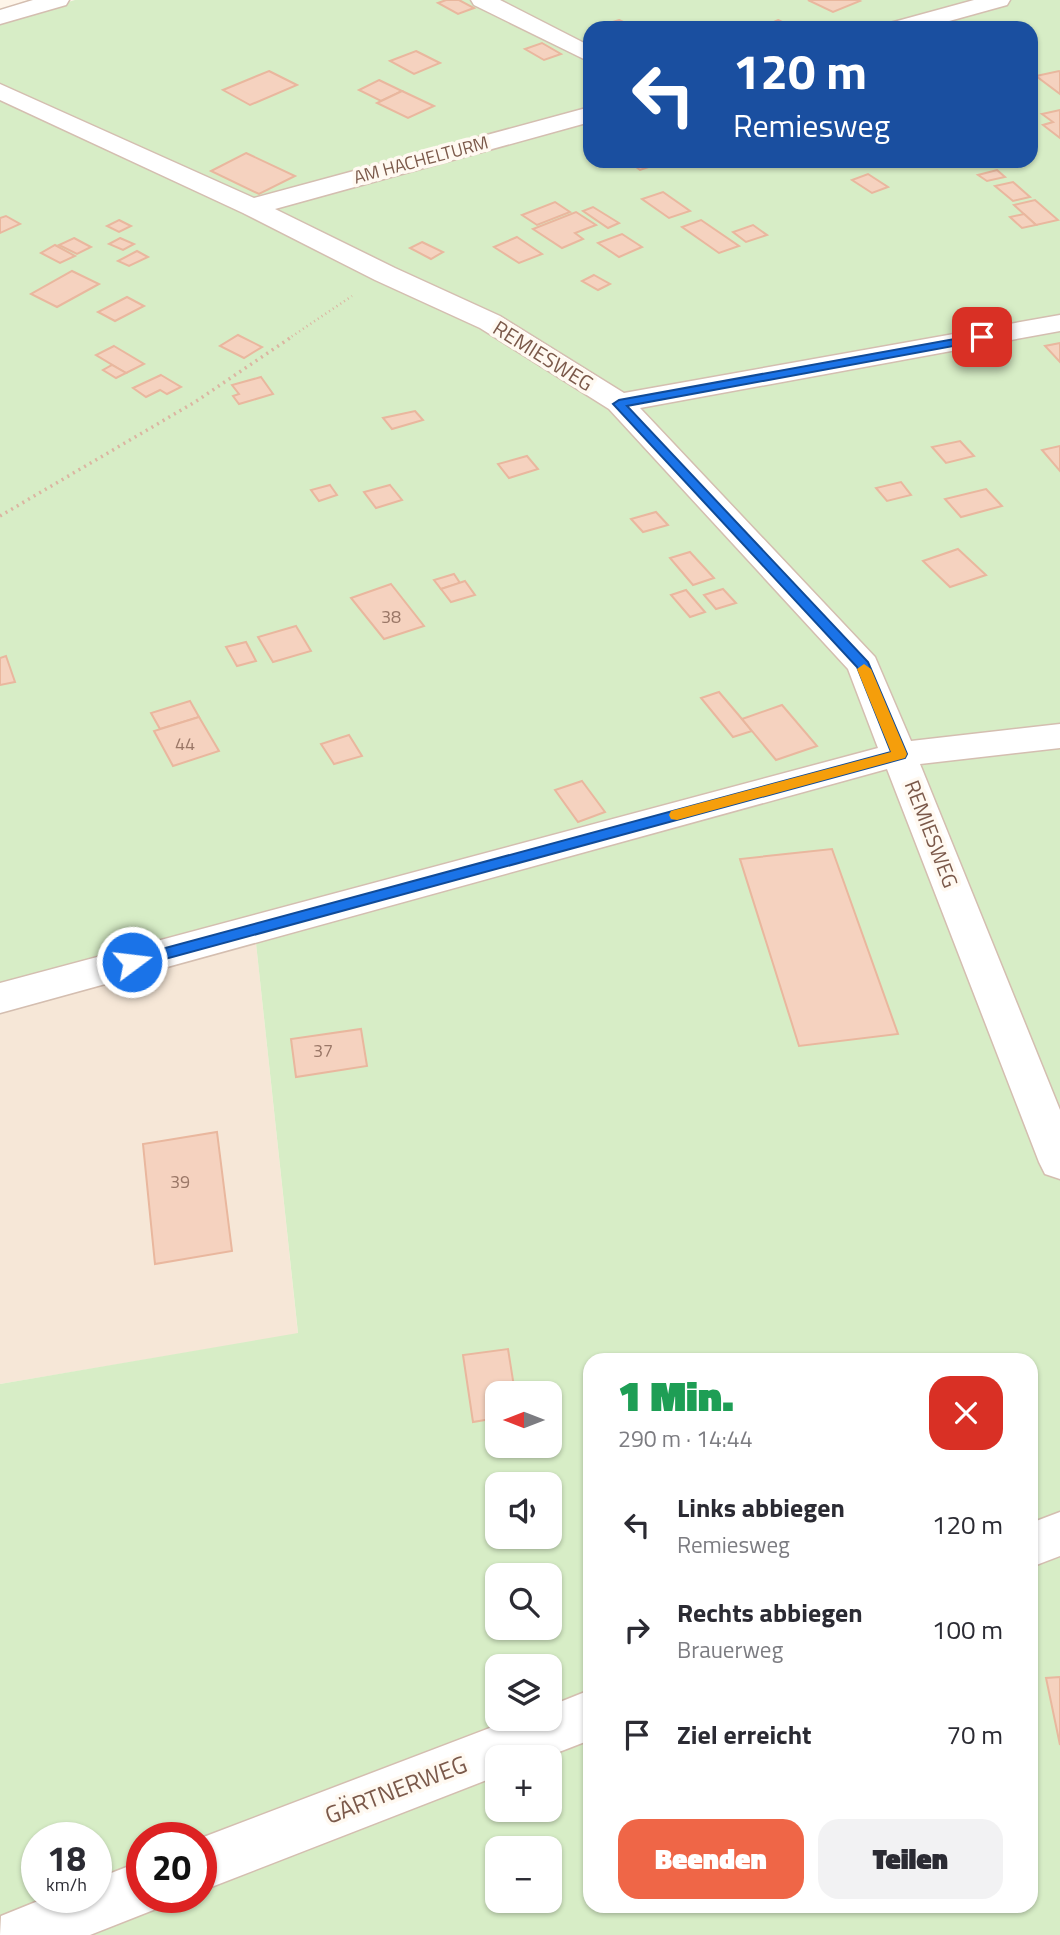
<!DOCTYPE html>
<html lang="de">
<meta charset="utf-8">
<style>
body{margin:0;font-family:"Titillium Web",sans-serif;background:#f2f2f3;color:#2b2b33;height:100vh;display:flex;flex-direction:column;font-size:26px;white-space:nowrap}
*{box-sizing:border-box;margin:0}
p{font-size:23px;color:#7c7c81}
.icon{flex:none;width:38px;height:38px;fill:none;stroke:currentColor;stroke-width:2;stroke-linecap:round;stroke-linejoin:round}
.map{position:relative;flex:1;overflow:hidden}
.drawer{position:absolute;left:583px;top:1353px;width:455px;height:560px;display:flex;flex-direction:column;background:#fff;border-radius:21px;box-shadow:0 2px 5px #0004}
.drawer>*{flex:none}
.banner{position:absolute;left:583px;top:21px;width:455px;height:147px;border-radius:21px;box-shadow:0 2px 5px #0004;background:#1a4fa0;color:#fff;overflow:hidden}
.needle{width:46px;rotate:270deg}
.controls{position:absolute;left:485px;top:1381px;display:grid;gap:14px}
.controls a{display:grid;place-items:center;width:77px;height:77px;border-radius:14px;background:#fff;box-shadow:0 2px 5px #0004;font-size:35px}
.speed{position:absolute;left:21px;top:1822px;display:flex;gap:14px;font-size:35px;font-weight:700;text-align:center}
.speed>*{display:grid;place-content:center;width:91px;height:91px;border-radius:50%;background:#fff;box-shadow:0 2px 5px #0004;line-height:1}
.speed small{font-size:18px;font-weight:400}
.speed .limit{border:10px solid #d22;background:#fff;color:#111}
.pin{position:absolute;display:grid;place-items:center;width:60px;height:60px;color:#fff;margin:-30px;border-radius:14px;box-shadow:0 4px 10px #0006}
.me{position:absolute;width:77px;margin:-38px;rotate:75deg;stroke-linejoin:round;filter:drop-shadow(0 0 5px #0008)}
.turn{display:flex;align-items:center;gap:24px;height:147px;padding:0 35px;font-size:32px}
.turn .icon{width:91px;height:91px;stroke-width:2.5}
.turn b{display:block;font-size:49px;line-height:60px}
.round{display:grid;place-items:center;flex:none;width:74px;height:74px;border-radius:21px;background:#f2f2f3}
.head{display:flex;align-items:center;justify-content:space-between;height:119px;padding:0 35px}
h1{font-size:42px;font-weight:800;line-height:52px;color:#1e9e55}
.primary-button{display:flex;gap:14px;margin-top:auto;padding:14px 35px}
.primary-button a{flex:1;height:80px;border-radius:21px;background:#ef6647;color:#fff;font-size:28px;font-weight:800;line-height:80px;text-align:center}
.primary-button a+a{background:#f2f2f3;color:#2b2b33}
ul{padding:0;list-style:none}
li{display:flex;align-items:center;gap:21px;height:105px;padding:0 35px}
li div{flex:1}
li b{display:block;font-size:26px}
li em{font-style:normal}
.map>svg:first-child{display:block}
</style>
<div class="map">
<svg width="1060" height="1935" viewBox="0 0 1060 1935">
<rect width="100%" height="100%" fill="#fef5e9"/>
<polygon fill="#f6e7d7" points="255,934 298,1334 0,1384 0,1012"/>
<path fill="#d7edc6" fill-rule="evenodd" d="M 75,0 L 1060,0 L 1060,1935 L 0,1935 L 0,1384 L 298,1333 L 255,934 L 0,1012 L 0,22 ZM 590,28 L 1031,28 L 1031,161 L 590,161 ZM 590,1360 L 1031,1360 L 1031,1906 L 590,1906 ZM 497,1393 L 550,1393 L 550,1446 L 497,1446 ZM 497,1484 L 550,1484 L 550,1536 L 497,1536 ZM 497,1575 L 550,1575 L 550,1628 L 497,1628 ZM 497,1666 L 550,1666 L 550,1718 L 497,1718 ZM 497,1757 L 550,1757 L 550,1810 L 497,1810 ZM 37,1838 L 96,1838 L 96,1897 L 37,1897 ZM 142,1838 L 201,1838 L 201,1897 L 142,1897 ZM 497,1848 L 550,1848 L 550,1900 L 497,1900 Z"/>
<g fill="#f5d2bf" stroke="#e9b79e" stroke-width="2">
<polygon points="446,0 459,0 474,8 458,14 438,3"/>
<polygon points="808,0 858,0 860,1 833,12"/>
<polygon points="619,20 636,28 614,28 606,24"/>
<polygon points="778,20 794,28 760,28"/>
<polygon points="542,43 561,54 544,60 525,49"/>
<polygon points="416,51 440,63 414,74 390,61"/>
<polygon points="269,71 297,85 250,105 223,90"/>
<polygon points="1059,71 1060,72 1060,94 1036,76"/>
<polygon points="379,80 402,91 381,101 359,90"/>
<polygon points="402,91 434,106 408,118 377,103"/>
<polygon points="1060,110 1060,138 1043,125 1053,122 1042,114"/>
<polygon points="246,153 295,176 259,194 211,171"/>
<polygon points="628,161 658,161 661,163 640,170"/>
<polygon points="997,170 1005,177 987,181 978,175"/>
<polygon points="868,174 888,187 872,193 852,180"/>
<polygon points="1013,182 1030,197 1013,201 995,186"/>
<polygon points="663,192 690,211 669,218 642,199"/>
<polygon points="1035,200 1058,220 1036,225 1014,205"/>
<polygon points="555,202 570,212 537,225 522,215"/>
<polygon points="593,207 619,223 608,228 583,211"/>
<polygon points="576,212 596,225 575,233 583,239 562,248 533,229"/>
<polygon points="1024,214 1036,225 1022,228 1010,217"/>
<polygon points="6,216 20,224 0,233 0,218"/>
<polygon points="119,220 131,226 119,232 107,226"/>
<polygon points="701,220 739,246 719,253 682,227"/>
<polygon points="753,225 767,235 746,242 733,232"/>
<polygon points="622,234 642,247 619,257 598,243"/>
<polygon points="517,237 542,254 519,263 494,247"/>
<polygon points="74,238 91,247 77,254 59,245"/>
<polygon points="120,238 134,244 123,250 109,244"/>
<polygon points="422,242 443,252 431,259 410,248"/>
<polygon points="55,245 75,256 60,263 41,253"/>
<polygon points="137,251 148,257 129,266 118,261"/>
<polygon points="72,271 99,284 57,307 31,294"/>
<polygon points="594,275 610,284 598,290 582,281"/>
<polygon points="127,297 144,306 115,321 98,312"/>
<polygon points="238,335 262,347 244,358 220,346"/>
<polygon points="1060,343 1060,362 1045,346"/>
<polygon points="114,346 144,364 126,373 96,355"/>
<polygon points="112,365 126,373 116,378 103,370"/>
<polygon points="161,375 181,387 167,394 160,390 146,397 133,388"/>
<polygon points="261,377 273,394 239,404 233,396 239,394 232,385"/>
<polygon points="415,411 423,420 392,429 383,418"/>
<polygon points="960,441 974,456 946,463 932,447"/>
<polygon points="1060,446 1060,471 1042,450"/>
<polygon points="527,456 538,469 509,478 498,464"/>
<polygon points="901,482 911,495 887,501 876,488"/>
<polygon points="330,485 337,495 319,501 311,490"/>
<polygon points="390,485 402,500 376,508 364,492"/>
<polygon points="986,489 1002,506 961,517 945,499"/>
<polygon points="656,512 668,525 643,532 631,519"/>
<polygon points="958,549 986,575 950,587 923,561"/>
<polygon points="690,552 714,578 693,585 670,558"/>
<polygon points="454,574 460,583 441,589 434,580"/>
<polygon points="465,581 475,595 451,602 441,589"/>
<polygon points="391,584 424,626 384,639 351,598"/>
<polygon points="723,589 736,603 716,609 704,595"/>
<polygon points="686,590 705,612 690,617 671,595"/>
<polygon points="296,626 311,651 273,662 258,637"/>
<polygon points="246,642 256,661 237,666 226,647"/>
<polygon points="6,656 15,682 0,685 0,658"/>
<polygon points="719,692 742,719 752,731 733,737 701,698"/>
<polygon points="190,701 199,717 160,729 151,713"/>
<polygon points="782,705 817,746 776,760 742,719"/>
<polygon points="199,717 219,751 173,766 154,731"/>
<polygon points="349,735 362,756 334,764 321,744"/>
<polygon points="582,781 605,812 578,822 555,790"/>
<polygon points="832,849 898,1034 799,1046 740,859"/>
<polygon points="361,1029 367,1066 296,1077 291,1039"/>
<polygon points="217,1132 232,1251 155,1264 143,1144"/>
<polygon points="508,1349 515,1393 497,1393 497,1418 473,1422 463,1355"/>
<polygon points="1060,1677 1060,1745 1046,1678"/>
</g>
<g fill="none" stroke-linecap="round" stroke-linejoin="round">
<g stroke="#d4beb0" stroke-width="3">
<g id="minor">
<polygon points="33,0 69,0 66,5 0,24 0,10"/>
<polygon points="471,0 500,0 590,46 590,62 474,5"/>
<polygon points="974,0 1010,0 1007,5 924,28 886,28 890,23"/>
<polygon points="0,84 254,198 590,107 590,122 275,209 395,268 500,316 624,393 1060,315 1060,331 640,408 875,657 911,741 1060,724 1060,748 920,764 1060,1110 1060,1179 1045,1174 1039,1162 887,769 0,1013 0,983 878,748 848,669 609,409 480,328 375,280 243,213 0,100"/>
<polygon points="1060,1512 1060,1556 1031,1567 1031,1523"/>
<polygon points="590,1690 590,1740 546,1757 497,1757 497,1776 201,1891 201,1838 516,1718 550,1718 550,1706"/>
<polygon points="142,1861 142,1897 165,1897 161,1907 90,1935 0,1935 1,1916 48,1897 96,1897 96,1879"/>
</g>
</g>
<polyline stroke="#dbb5a1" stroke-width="2.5" stroke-dasharray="1 3.5" stroke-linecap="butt" points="288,339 352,296"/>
<polyline stroke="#dbb5a1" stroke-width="3.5" stroke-dasharray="2 4.5" stroke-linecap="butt" points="0,516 195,402 290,338"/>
<use href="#minor" fill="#fff" fill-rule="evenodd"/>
</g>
<polygon fill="#1a73e8" stroke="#114b97" stroke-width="2" points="982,334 986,335 986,340 627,406 868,662 907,754 905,758 132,968 127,967 124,962 127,958 132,957 891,752 857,667 613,404 619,400"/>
<polygon fill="#f59e0b" points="864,664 871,669 907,754 905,758 677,820 671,819 669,815 671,811 891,752 857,669"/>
<g text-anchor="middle" stroke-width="7" stroke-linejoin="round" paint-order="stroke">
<g font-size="18" fill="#7b594a" stroke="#fff9f1">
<text transform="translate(421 160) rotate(-15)" y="6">AM HACHELTURM</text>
</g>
<g font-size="18" fill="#9a7767">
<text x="391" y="623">38</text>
<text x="185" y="750">44</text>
<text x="323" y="1057">37</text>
<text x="180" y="1188">39</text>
</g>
<g font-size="21" fill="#7b594a" stroke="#fff9f1">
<text transform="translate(543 356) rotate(32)" y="7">REMIESWEG</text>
<text transform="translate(931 834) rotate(69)" y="7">REMIESWEG</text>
</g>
<g font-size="24" fill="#7b594a" stroke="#fff9f1">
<text transform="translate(396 1790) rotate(-21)" y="8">GÄRTNERWEG</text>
</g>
</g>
</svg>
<div class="controls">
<a><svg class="needle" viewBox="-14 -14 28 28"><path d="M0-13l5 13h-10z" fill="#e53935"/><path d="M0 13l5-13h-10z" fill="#7c7c81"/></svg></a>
<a><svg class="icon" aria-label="sound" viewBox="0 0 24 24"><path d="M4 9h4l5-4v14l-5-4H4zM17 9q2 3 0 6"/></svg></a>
<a><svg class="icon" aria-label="search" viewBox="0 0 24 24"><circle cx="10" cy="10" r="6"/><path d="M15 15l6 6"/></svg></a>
<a><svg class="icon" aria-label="layers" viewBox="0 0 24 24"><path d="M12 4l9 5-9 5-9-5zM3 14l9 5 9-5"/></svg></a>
<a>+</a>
<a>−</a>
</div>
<div class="speed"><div>18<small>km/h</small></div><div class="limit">20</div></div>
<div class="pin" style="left:982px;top:337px;background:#d93025"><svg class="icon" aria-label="arrive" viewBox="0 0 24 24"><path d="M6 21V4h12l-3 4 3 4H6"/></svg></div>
<svg class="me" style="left:132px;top:962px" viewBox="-20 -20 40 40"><circle r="17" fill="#1a73e8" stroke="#fff" stroke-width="3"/><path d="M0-11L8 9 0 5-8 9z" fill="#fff"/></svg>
<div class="banner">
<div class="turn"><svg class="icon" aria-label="left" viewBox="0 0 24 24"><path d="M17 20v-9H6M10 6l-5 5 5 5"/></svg><div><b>120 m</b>Remiesweg</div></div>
</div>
<section class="drawer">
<div class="head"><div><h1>1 Min.</h1><p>290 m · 14:44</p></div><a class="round" style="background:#d93025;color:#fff"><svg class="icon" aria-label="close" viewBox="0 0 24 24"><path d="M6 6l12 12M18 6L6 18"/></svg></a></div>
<ul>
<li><svg class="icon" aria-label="left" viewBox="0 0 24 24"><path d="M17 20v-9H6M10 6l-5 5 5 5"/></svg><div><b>Links abbiegen</b><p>Remiesweg</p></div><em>120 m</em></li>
<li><svg class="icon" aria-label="right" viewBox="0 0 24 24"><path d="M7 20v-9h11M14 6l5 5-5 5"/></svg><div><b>Rechts abbiegen</b><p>Brauerweg</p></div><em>100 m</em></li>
<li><svg class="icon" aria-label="arrive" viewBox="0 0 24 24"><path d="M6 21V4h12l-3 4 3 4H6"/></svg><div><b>Ziel erreicht</b></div><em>70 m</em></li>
</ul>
<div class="primary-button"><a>Beenden</a><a>Teilen</a></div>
</section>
</div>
